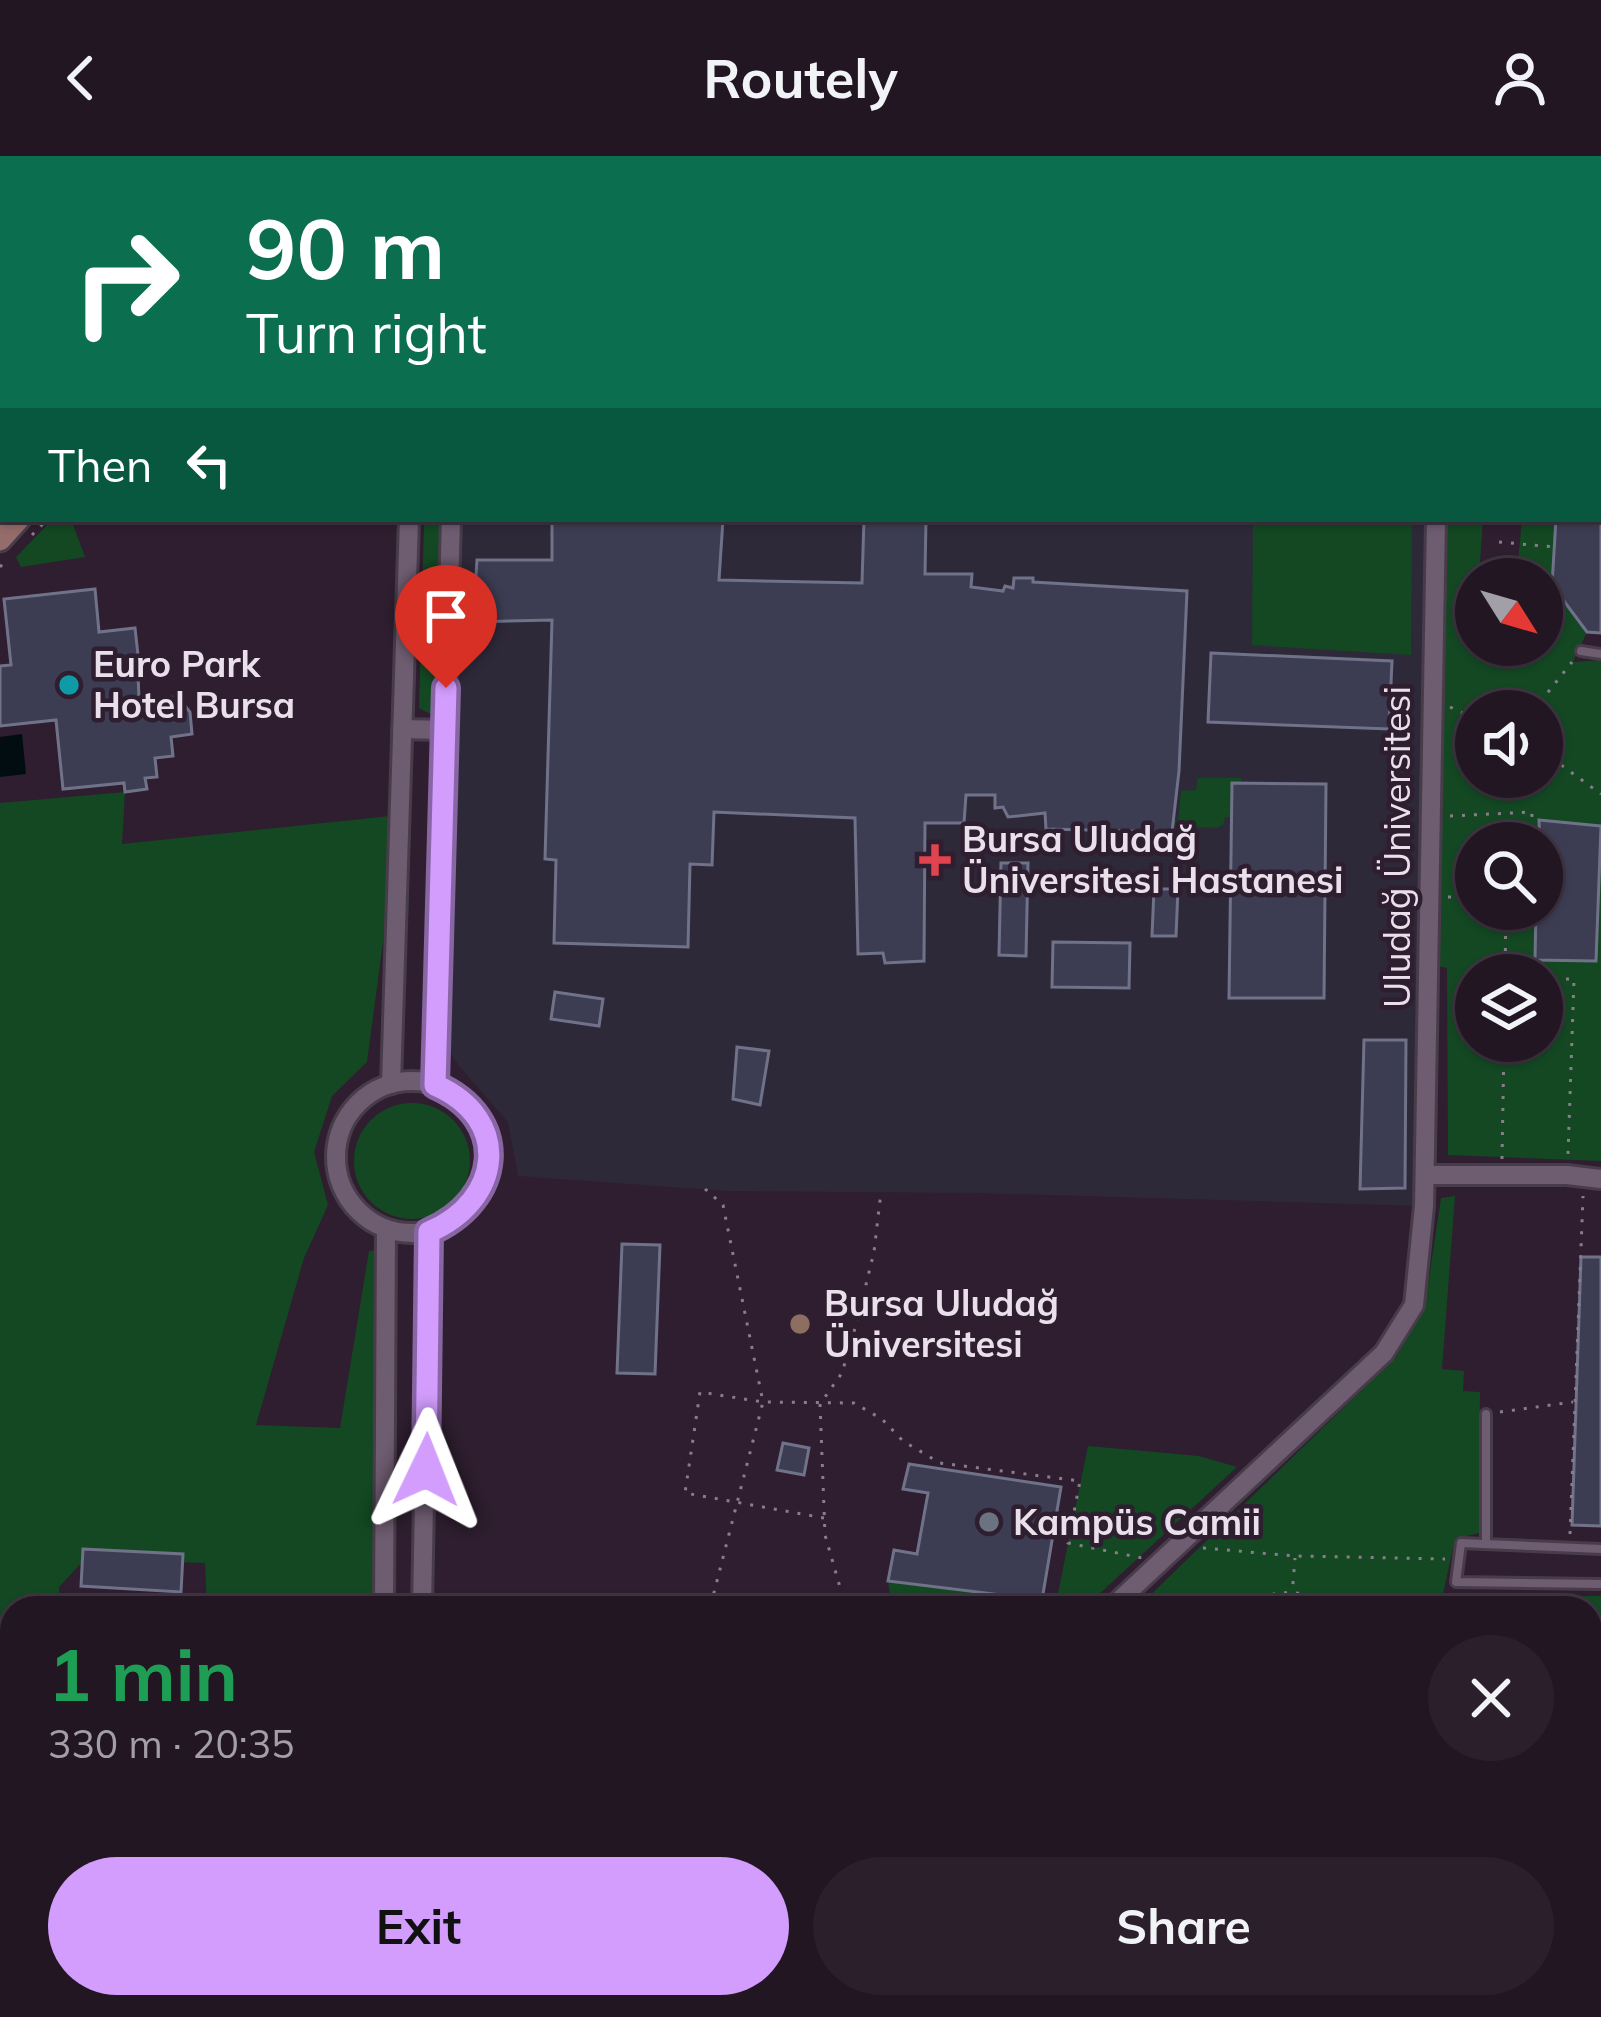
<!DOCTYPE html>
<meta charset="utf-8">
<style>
body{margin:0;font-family:Mulish,sans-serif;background:#2a1f2b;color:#f1f3f6;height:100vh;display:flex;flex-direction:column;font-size:45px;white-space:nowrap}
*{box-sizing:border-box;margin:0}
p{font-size:39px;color:#a29fa6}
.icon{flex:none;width:66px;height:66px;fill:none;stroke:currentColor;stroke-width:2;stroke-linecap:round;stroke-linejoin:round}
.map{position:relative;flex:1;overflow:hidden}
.details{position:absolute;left:0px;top:1440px;width:1602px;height:423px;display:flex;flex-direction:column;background:#221623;border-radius:36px 36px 0 0;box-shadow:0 3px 9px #0004,0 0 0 3px #3f3541}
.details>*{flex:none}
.hud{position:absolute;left:0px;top:0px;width:1602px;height:366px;box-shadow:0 3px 9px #0004,0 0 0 3px #3f3541;background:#0b6e4f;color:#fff;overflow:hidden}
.needle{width:78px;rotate:127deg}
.fabs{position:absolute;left:1455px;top:402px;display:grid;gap:24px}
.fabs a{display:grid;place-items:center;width:108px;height:108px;border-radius:50%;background:#221623;box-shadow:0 3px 9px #0004,0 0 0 3px #3f3541;font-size:60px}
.pin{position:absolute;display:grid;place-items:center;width:102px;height:102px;color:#fff;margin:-123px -51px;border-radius:50% 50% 50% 0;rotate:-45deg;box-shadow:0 0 12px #0007}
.pin .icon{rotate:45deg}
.me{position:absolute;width:132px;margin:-66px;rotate:2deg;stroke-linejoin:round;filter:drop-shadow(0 0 9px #0008)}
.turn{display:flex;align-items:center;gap:42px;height:252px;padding:0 48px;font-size:54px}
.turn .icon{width:156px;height:156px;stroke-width:2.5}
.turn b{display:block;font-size:84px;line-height:102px}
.then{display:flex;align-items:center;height:114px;padding:0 48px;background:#0003;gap:24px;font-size:45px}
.round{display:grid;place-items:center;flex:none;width:126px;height:126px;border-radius:63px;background:#2a1f2b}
.summary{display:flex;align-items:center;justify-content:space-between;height:204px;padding:0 48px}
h1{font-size:72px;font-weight:700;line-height:90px;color:#1e9e55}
.cta{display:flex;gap:24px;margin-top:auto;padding:24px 48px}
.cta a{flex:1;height:138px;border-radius:72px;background:#d29dfd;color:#111;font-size:48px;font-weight:700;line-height:138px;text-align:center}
.cta a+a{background:#2a1f2b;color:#f1f3f6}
header{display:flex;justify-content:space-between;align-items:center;height:156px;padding:0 48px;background:#221623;font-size:54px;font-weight:700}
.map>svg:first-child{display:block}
</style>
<header><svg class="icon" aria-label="back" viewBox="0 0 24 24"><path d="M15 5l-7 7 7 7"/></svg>Routely<svg class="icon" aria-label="person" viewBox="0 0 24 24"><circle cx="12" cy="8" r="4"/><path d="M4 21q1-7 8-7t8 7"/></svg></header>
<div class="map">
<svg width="1601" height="1861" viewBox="0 0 1601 1861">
<rect width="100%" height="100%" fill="#2e1e2f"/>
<polygon fill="#2e2939" points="451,363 1434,363 1424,1050 979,1037 728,1035 518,1020 508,966 459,910 436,876"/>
<g fill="#134823" fill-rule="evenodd">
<polygon points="372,0 854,0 369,3"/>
<polygon points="1248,0 1601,0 1601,52 1599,3"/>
<polygon points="53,363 71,363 85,401 21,411 16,401"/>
<polygon points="428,363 444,363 437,547 432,559 419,552 424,369"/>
<polygon points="1253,363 1412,363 1411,499 1252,489"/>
<path d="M 1436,363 L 1483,363 L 1479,420 L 1517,417 L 1522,363 L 1556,363 L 1552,429 L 1587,476 L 1573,506 L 1601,504 L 1601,1005 L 1448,999 L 1447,812 L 1430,808 ZM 1476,423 L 1542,423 L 1542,489 L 1476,489 ZM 1476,555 L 1542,555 L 1542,621 L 1476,621 ZM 1539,664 L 1601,670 L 1596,804 L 1535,804 L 1536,753 L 1476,753 L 1476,687 L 1538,687 ZM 1476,819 L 1542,819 L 1542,885 L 1476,885 Z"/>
<polygon points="1198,622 1241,622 1240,662 1225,661 1223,669 1215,672 1056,665 1055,658 1178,664 1181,635 1196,634"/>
<polygon points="125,636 122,688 400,659 367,906 332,940 314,996 328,1049 304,1102 256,1269 340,1272 369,1095 379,1094 376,1452 207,1452 205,1407 85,1403 59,1431 60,1452 12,1452 12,1589 0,1588 0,647"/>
<circle cx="412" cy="1005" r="58"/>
<polygon points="1455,1040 1442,1213 1464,1215 1463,1235 1480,1236 1479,1377 1459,1382 1453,1392 1440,1452 1137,1452 1396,1201 1425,1149 1441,1042"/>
<polygon points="1088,1290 1199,1300 1237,1311 1084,1452 892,1452 888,1425 1042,1444 1057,1442"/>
<polygon points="1601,1440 1601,1778 1590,1775 1590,1452 1463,1452 1466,1441"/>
<polygon points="0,1665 12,1666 12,1808 0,1824"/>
<polygon points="413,1851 910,1851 908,1861 415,1861"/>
</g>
<polygon fill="#020d11" points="22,578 26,618 0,621 0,581"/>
<g fill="#3c3d53" stroke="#70728a" stroke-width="3">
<polygon points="552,363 723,363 719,424 862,427 864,363 926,363 925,418 972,418 971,431 1003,435 1005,430 1013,432 1014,422 1033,422 1033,426 1187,435 1179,615 1172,676 1046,673 1045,657 1008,661 1003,651 995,652 995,639 966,639 964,667 925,667 924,805 885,807 883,797 858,798 855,662 714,656 712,709 690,708 688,791 554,787 556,704 545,703 552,464 473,466 477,404 552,404"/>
<polygon points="1556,363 1601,363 1601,477 1587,476 1552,429"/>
<polygon points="95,433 99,476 135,472 138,499 147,506 138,517 139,543 178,541 190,556 192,578 171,581 173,600 155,602 157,621 145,622 147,633 125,636 124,627 63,633 56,564 0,570 0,510 11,509 4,443"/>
<polygon points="1211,497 1392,505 1389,573 1208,566"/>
<polygon points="1232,627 1326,628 1324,842 1229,842"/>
<polygon points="1539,664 1601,670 1596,805 1535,804 1536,753 1542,753"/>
<polygon points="1001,707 1028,707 1026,800 999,799"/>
<polygon points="1154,733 1178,733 1176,780 1152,780"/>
<polygon points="1053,786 1130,787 1129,832 1052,831"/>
<polygon points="555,836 603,843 599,870 551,863"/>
<polygon points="1364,884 1406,884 1405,1032 1360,1033"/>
<polygon points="737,891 769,895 760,949 733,943"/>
<polygon points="622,1088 660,1089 655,1218 617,1217"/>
<polygon points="1581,1101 1601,1101 1601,1370 1572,1369"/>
<polygon points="783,1287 809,1292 804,1319 777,1314"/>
<polygon points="909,1308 1061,1331 1042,1444 888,1425 894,1394 917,1398 928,1337 903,1333"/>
<polygon points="83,1393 183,1398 181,1436 81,1430"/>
</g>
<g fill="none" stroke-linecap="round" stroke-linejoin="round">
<g stroke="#483c4a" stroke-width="14">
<g id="service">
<polyline points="31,0 34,3"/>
<polyline points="73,0 77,3"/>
<polyline points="119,3 121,0"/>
<polyline points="0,10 3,12"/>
<polyline points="0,39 3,42"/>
<polyline points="0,69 3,72"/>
<polyline points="0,114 3,114"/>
<polyline points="1581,495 1601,498"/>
<polyline points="1486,1258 1486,1388"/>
<polyline points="1601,1393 1461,1387 1456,1426 1601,1428"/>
<polyline points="1008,1851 1010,1861"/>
<polyline points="1045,1851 1050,1861"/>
<polyline points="1099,1851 1106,1861"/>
</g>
</g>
<g stroke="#483c4a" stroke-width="24">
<g id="tertiary">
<polyline points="1435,0 1436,3"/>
<polyline points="1599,218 1601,218"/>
<polyline points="402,573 445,574"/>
<circle cx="412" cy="1001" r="76"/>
<polyline points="391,928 409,363"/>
<polyline points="435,929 451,363"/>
<polyline points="1426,1019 1567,1019 1601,1023"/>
<polyline points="384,1452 386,1074"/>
<polyline points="422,1452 429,1076"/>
<polyline points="1111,1452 1384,1197 1414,1149 1424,1050 1436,363"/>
<polyline points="0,1614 12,1615"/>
<polyline points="0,1640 12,1640"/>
<polyline points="1590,1788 1601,1789"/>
</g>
</g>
<g stroke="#483c4a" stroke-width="27">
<g id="secondary">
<polyline points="369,3 372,0"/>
<polyline points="0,353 3,350"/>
<polyline points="0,384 19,363"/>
</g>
</g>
<g stroke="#8a7d8b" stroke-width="3" stroke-dasharray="3 9" stroke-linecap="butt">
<polyline points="32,379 48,363"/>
<polyline points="1499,386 1554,391"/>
<polyline points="0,411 8,402"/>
<polyline points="1450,551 1476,563"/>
<polyline points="1533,555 1572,506"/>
<polyline points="1542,595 1601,638"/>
<polyline points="1450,660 1532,656 1531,687"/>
<polyline points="1448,741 1476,740"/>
<polyline points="1505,819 1506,753"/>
<polyline points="1542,823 1574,823 1568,998"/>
<polyline points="1502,1003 1504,885"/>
<polyline points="705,1033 723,1049 763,1246 710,1452"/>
<polyline points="1500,1256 1573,1246"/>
<polyline points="824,1362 685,1337 700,1236 763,1246 854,1247 882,1263 903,1285 940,1307 1080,1325 1068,1387 1142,1402"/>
<polyline points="1570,1378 1583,1040"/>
<polyline points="1203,1392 1295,1400 1445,1403"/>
<polyline points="846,1452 825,1379 820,1248 842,1217 857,1165 874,1096 881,1036"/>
<path d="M 1239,1452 C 1270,1433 1305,1430 1336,1452"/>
<polyline points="1291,1452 1295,1402"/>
<polyline points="1450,1452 1454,1436"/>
<polyline points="1548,1452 1548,1441"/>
<polyline points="1590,1489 1601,1514"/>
<polyline points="1590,1688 1601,1689"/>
<polyline points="1590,1762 1601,1755"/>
<polyline points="1064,1851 1068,1861"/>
<polyline points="226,1861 226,1851"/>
<polyline points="279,1861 283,1851"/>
<polyline points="792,1861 794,1851"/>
<polyline points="1365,1861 1367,1851"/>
<polyline points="1414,1861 1415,1851"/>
</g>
<use href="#service" stroke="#6e5c70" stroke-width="8"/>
<use href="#tertiary" stroke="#6e5c70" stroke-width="18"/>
<use href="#secondary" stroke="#946c6a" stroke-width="21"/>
<g stroke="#9a8d9b" stroke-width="4.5" stroke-dasharray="24 12" stroke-linecap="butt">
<polyline points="193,3 196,0"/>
<polyline points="230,3 233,0"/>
<polyline points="0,212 3,208"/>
<polyline points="0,257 3,254"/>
</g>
</g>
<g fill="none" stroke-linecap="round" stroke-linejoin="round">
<g stroke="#8866a4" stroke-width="30">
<path id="route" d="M 426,1314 L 429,1076 C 502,1045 513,963 435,929 L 446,532"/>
</g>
<use href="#route" stroke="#d29dfd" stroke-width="21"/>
</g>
<circle fill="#0f9aa8" stroke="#2e1e2f" stroke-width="4.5" cx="69" cy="529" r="12"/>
<path fill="#e0444e" stroke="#2e1e2f" stroke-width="4.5" d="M929 686h12v12h12v12h-12v12h-12v-12h-12v-12h12z"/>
<circle fill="#8d6e63" stroke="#2e1e2f" stroke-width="4.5" cx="800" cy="1168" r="12"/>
<circle fill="#6b7280" stroke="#2e1e2f" stroke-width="4.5" cx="989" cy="1366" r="12"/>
<g text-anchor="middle" stroke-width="9" stroke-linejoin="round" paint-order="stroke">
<g font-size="36" font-weight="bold" fill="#eae0eb" stroke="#2e1e2f" text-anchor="start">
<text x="93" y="521">Euro Park<tspan x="93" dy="41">Hotel Bursa</tspan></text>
<text x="962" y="696">Bursa Uludağ<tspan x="962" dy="41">Üniversitesi Hastanesi</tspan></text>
<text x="824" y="1160">Bursa Uludağ<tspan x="824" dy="41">Üniversitesi</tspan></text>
<text x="1013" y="1379">Kampüs Camii</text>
</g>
<g font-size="36" fill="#eae0eb" stroke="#2e1e2f">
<text transform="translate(1397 691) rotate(-90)" y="13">Uludağ Üniversitesi</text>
</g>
</g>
</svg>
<div class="fabs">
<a><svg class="needle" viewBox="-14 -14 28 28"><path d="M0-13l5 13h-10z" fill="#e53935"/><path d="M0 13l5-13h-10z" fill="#a29fa6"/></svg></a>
<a><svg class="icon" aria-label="sound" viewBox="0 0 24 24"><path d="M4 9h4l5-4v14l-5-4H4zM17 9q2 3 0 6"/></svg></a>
<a><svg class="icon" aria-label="search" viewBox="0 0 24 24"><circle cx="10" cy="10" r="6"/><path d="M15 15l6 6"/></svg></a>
<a><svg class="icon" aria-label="layers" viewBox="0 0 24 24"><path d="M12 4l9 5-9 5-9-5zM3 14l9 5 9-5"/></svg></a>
</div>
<div class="pin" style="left:446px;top:532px;background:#d93025"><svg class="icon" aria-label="arrive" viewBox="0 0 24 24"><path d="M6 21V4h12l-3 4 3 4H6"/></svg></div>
<svg class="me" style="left:426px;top:1314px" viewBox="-20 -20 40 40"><path d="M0-17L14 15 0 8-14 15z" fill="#d29dfd" stroke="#fff" stroke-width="4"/></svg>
<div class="hud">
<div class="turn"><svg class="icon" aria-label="right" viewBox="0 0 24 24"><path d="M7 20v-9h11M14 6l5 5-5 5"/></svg><div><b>90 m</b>Turn right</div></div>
<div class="then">Then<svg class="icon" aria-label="left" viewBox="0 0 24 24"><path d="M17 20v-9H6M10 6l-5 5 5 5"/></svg></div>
</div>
<section class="details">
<div class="summary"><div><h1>1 min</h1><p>330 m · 20:35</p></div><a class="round"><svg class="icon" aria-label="close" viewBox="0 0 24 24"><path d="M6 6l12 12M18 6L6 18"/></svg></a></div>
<div class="cta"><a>Exit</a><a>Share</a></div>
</section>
</div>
